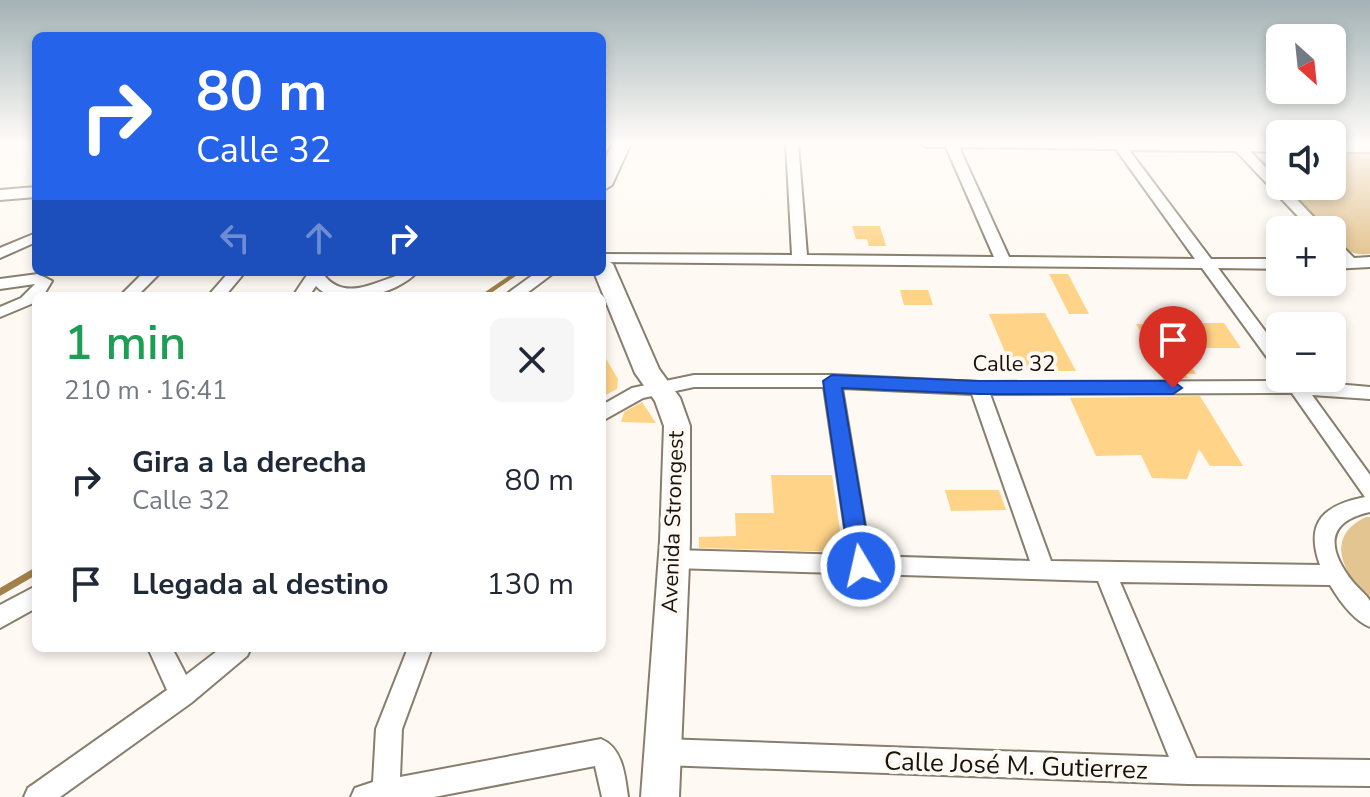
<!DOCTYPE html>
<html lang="es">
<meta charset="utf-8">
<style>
body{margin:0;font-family:"Nunito Sans",sans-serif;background:#f6f6f7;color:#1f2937;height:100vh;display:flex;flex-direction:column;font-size:30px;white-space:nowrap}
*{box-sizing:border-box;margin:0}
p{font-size:26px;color:#747a83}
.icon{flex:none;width:44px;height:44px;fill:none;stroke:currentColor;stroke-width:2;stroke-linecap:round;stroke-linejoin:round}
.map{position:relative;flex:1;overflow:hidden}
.sheet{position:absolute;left:32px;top:292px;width:574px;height:360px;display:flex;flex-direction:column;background:#fff;border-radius:12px;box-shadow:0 4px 12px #0003}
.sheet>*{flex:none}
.hud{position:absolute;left:32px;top:32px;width:574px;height:244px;border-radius:12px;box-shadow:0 4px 12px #0003;background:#2563eb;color:#fff;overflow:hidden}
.needle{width:52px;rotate:153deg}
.tools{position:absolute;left:1266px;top:24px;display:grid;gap:16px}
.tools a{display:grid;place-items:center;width:80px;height:80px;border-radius:12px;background:#fff;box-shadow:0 4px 12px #0003;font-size:40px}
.pin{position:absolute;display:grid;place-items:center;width:68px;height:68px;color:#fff;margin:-82px -34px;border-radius:50% 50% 50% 0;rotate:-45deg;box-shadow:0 0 8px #0007}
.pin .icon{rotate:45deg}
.me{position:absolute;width:88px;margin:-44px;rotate:351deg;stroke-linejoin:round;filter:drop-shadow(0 0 6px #0008)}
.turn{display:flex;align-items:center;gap:28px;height:168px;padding:0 32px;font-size:36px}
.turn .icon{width:104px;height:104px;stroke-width:2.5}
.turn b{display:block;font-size:56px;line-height:68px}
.lanes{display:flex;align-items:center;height:76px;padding:0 32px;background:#0003;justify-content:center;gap:40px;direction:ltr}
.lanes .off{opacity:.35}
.round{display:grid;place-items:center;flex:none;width:84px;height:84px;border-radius:12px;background:#f6f6f7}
.head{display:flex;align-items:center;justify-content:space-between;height:136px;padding:0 32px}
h1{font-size:48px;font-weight:600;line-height:60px;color:#1e9e55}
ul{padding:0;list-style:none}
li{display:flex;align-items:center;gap:24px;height:104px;padding:0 32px}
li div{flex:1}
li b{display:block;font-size:30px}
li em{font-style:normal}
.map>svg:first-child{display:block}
</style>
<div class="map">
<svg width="1370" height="797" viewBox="0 0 1370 797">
<rect width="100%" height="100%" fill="#fef9f2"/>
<g fill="#e3c592">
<path d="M 1332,152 L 1370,153 L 1370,254 C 1352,256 1344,250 1332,237 L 1332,230 L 1325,230 L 1284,186 L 1332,186 Z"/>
<path d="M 1366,517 L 1370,517 L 1370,602 C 1345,574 1322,538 1366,517 Z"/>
</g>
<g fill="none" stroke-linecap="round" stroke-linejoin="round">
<polyline stroke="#a0814b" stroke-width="4" points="483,296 518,272"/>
<polyline stroke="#a0814b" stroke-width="7" points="0,592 36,571"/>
</g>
<g fill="#ffd388">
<polygon points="852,226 880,226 886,246 869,246 867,239 856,239"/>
<polygon points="1049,274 1068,274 1089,314 1069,314"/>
<polygon points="900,290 928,290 933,305 904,305"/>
<polygon points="1045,313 1076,371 1013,371 989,314"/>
<polygon points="1181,323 1224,323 1241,348 1181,348 1196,374 1185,374 1188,378 1169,378 1136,324 1182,325"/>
<polygon points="602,352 618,379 617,389 602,397"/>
<polygon points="1200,396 1243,466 1210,466 1199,449 1187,479 1152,478 1141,455 1096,456 1070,398"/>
<polygon points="642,402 656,423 621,422 624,412"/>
<polygon points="771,475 832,475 843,552 699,548 699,537 736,536 735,513 774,513"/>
<polygon points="945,490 999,490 1006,510 951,511"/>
</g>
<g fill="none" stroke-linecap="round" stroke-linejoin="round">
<g stroke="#887e6e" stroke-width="4">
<g id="minor">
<path d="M 786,143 L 798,143 L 807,255 L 994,257 L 946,147 L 926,147 L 920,143 L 1280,144 L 1280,152 L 1250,151 L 1280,182 L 1280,186 L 1284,186 L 1326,230 L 1311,230 L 1236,151 L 1129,150 L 1211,259 L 1280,259 L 1280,269 L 1218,268 L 1280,351 L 1280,369 L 1274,367 L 1202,268 L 602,262 L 602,254 L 792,255 ZM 959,147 L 1116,149 L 1195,259 L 1009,257 Z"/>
<rect x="1332" y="144" width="38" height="8"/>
<polygon points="36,233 36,242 0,258 0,248"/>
<polygon points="1332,240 1337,241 1354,258 1370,257 1370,267 1332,269 1332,259 1338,259 1332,253"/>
<polygon points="144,272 161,272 137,296 120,296"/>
<polygon points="229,272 245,272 225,296 208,296"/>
<path d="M 309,272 L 325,272 L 323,274 C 349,308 386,272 417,272 C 398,294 337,310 316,286 L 309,296 L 293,296 Z"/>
<polygon points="537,272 555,272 523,296 504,296"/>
<polygon points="38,274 52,281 43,296 36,296 36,302 0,317 0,307 21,298 35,284 0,289 0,279"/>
<path d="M 694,375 L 832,375 L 979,382 L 1285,381 L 1286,378 L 1300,378 L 1302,381 L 1370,387 L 1370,399 L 1312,395 L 1370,475 L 1370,512 C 1325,522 1327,549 1353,582 C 1357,587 1367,595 1370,601 C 1370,607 1370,620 1370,627 C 1353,620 1339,600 1330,585 L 1120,582 L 1196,758 L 1370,760 L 1370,786 L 1188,784 L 663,765 L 654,761 L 650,752 L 654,743 L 663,739 L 1169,757 L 1098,581 L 673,568 L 665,566 L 662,559 L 665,552 L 673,550 L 849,555 L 824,387 L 694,387 L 643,398 L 602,421 L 602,405 L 632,388 ZM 842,388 L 972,394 L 1030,561 L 870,556 ZM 1292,393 L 1365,497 C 1325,505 1304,521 1320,565 L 1051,561 L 990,394 Z"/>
<polygon points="36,586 36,608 0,628 0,605"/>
<polygon points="148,648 172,648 186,675 221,648 251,648 247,656 191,703 60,797 24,797 28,788 167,690"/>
<path d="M 408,648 L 431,650 L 402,729 L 400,777 L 601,739 C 623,748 625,776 628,797 L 602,797 L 595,766 L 434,797 L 351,797 L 355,788 L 373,782 L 376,729 Z"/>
</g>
</g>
<g stroke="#887e6e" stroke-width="4">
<g id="tertiary">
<polygon points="1357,143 1370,143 1370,152"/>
<polygon points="36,187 36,197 0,200 0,190"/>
</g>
</g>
<g stroke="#887e6e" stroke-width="4">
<g id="secondary">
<polygon points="613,143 631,143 612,185 602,191 602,166"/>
<polygon points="602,257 613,264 659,369 680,398 690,426 690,541 679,797 641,797 660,541 664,426 655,401 635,373 594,272 602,272"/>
</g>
</g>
<use href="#minor" fill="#fff" fill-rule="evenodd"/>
<use href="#tertiary" fill="#fff" fill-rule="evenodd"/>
<use href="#secondary" fill="#fff" fill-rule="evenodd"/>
</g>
<linearGradient id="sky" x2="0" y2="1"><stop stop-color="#a3b2b4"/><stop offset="0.56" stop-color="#fffcf9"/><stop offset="1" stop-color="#fffcf9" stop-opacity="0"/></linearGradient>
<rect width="1370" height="255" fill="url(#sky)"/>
<polygon fill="#2563eb" stroke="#184099" stroke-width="2" points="832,375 979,381 1173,381 1182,388 1173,394 979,394 842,388 872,566 869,573 861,576 854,573 850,566 823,381"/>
<g text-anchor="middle" stroke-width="8" stroke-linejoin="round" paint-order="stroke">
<g font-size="22" fill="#17130d" stroke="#fef9f2">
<text x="1014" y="371">Calle 32</text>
<text transform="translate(672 522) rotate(-88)" y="8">Avenida Strongest</text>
</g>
<g font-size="26" fill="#17130d" stroke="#fef9f2">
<text transform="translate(1016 765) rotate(2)" y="9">Calle José M. Gutierrez</text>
</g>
</g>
</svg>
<div class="tools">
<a><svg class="needle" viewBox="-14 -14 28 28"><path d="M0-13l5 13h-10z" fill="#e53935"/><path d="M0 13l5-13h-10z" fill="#747a83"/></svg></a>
<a><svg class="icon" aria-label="sound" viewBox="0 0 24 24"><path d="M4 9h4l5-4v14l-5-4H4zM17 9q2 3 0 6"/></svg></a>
<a>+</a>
<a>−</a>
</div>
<div class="pin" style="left:1173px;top:388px;background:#d93025"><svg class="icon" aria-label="arrive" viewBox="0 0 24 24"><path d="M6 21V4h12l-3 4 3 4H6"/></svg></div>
<svg class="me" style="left:861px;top:566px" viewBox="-20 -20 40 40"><circle r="17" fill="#2563eb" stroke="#fff" stroke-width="3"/><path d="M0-11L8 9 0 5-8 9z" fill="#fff"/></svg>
<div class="hud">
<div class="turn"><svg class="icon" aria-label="right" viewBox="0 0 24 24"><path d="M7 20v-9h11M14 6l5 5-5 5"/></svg><div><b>80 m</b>Calle 32</div></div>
<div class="lanes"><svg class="icon off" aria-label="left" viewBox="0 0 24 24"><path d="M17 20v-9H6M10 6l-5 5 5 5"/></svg><svg class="icon off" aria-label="ahead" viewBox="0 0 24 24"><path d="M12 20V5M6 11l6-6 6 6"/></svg><svg class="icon" aria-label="right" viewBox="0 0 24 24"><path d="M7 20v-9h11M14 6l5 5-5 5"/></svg></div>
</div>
<section class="sheet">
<div class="head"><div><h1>1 min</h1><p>210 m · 16:41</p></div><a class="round"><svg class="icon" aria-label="close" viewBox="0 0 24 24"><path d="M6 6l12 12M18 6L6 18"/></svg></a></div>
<ul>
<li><svg class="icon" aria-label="right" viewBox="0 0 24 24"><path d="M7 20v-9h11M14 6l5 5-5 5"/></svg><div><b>Gira a la derecha</b><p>Calle 32</p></div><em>80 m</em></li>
<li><svg class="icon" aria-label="arrive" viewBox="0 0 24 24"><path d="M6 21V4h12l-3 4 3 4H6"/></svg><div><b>Llegada al destino</b></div><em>130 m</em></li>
</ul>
</section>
</div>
